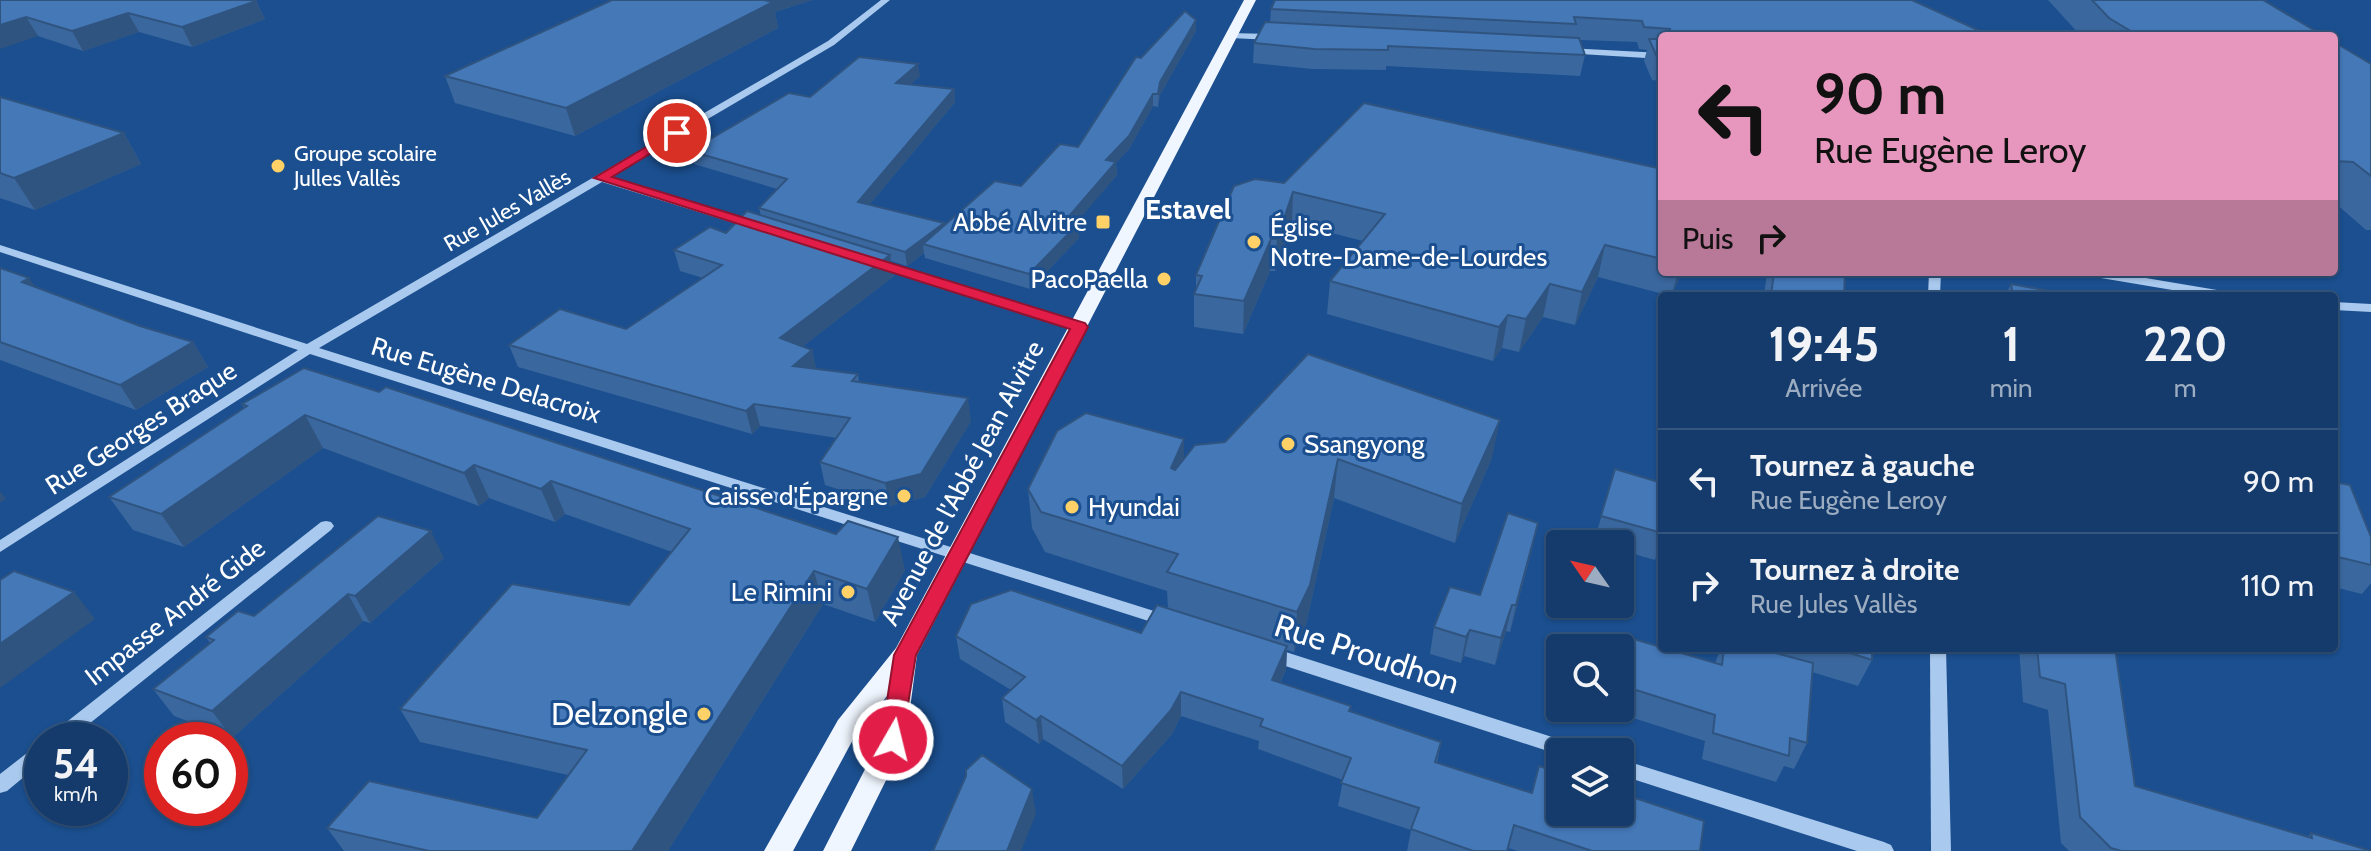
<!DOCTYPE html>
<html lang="fr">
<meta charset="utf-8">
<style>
body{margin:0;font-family:Cabin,sans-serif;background:#214673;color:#f1f3f6;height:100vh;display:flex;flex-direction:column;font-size:30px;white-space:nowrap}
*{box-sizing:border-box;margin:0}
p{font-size:26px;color:#9dadc1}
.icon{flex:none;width:44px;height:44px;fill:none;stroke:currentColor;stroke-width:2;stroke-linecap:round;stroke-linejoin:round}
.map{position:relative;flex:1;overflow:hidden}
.side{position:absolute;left:1658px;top:292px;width:680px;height:360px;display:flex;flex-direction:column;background:#143b6b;border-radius:8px;box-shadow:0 2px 6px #0004,0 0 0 2px #33557e}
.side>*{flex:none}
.guide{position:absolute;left:1658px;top:32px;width:680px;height:244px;border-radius:8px;box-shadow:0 2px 6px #0004,0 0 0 2px #33557e;background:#e797bd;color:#111;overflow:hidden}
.needle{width:52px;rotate:304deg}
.tools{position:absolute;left:1546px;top:530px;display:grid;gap:16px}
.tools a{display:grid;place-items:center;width:88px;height:88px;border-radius:8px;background:#143b6b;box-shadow:0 2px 6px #0004,0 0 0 2px #33557e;font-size:40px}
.speed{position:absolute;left:24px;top:722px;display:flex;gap:16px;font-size:40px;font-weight:700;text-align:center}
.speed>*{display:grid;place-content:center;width:104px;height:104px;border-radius:50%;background:#143b6b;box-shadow:0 2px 6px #0004,0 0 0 2px #33557e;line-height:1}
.speed small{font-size:20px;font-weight:400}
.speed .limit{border:12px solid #d22;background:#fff;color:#111}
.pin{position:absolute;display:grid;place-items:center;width:68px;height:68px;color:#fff;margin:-34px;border:4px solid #fff;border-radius:50%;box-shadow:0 2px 8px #0007}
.me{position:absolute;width:88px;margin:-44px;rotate:8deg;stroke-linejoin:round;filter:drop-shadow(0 0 6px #0008)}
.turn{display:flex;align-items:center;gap:28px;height:168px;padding:0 24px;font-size:36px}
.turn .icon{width:104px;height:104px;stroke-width:2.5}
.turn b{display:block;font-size:56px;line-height:68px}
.then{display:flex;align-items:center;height:76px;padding:0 24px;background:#0003;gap:16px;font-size:30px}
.eta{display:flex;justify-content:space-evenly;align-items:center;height:136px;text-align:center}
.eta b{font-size:48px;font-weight:800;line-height:56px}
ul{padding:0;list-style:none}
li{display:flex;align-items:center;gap:24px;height:104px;padding:0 24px;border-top:2px solid #33557e}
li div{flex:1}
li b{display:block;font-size:30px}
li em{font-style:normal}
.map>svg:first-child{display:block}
</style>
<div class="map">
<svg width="2371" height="851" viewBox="0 0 2371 851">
<rect width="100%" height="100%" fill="#1b4f8f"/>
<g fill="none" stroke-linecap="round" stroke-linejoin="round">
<g fill="#a9c9ee" fill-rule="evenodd">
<polygon points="881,0 890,0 834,45 609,177 758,224 758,228 750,228 602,182 319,348 1173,617 1175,621 1173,625 1167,627 1161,625 310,354 0,552 0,540 298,350 0,252 0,245 307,344 828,41"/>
<polygon points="1228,33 1274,34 1278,37 1274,40 1231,38 1228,37"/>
<polygon points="1567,48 1662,53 1662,59 1564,53 1563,51"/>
<polygon points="877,260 1083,324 1085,327 1083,330 1075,330 873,267 871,264"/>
<polygon points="1929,272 1941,272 1940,296 1928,296"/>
<polygon points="2083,272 2110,272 2229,292 2235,296 2208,296 2089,276"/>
<polygon points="2334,302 2371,304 2371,312 2334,310"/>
<polygon points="326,521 331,522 334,526 331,530 69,740 47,740 50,735 321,522"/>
<polygon points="1270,647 1574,744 1581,747 1583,752 1560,752 1560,755 1264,659 1261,654 1264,649"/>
<polygon points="1930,648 1946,648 1951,851 1931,851"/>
<polygon points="42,743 42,762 7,791 0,793 0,774 36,746"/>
<polygon points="1620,759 1884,842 1891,845 1894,851 1857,851 1620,775"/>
</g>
<polygon fill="#f0f6ff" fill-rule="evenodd" points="1244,0 1256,0 917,655 906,740 851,851 823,851 880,740 887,696 856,734 793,851 764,851 838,720 896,648"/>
</g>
<g fill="#3a679d">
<polygon points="0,0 256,1 265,19 192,47 139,32 83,51 38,36"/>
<polygon points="612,0 812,0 775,12 778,28 575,136 455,103 445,76"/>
<polygon points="1275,0 1991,36 1662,36 1662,81 1652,80 1644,61 1647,50 1639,49 1637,42 1580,40 1585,55 1580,76 1386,66 1386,70 1312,69 1253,63 1254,43 1270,23 1271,9"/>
<polygon points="2048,0 2263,0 2324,36 2081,36"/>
<polygon points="1196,31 1160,95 1158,107 1153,106 1129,149 1116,163 1117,175 1075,223 1078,224 1079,238 1030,289 925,258 924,253 907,266 891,261 894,276 803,346 812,350 816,369 858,374 859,382 971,421 925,497 890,506 825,485 820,462 837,438 760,426 752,434 518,367 509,345 626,329 703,278 680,271 674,250 726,233 761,216 759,208 777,189 694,164 690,151 810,97 920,76 910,85 954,89 955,102 869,205 944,226 1021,186 1078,147 1141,58"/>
<polygon points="2334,42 2371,64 2371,230 2366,230 2334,202"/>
<polygon points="0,97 124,133 141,164 35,210 0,198"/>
<polygon points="1662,169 1662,272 1682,272 1671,296 1598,277 1575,325 1543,317 1519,352 1502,348 1493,361 1327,314 1330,281 1363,241 1292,223 1275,271 1270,271 1243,334 1194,327 1194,294 1196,290 1196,275 1284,183"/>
<polygon points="0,268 35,287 140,326 193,342 208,367 136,410 0,360"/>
<polygon points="1767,272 1845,272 1844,296 1764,296"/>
<polygon points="2011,284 2077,296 2005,296"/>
<polygon points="304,368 905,570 875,622 823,604 668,851 344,851 327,828 537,818 568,775 420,742 400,709 629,605 672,552 565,514 555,522 489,498 479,506 323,448 184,547 133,530 109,497 244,408 242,404"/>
<polygon points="1184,458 1492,458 1455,543 1334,498 1306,625 1294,652 1287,650 1286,670 1280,683 1351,711 1441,742 1437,763 1700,851 1518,851 1508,848 1507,851 1407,851 1411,830 1338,806 1343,780 1258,749 1259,741 1181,716 1172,734 1123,789 1043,739 1039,744 1005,722 1002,698 1011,690 960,659 956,636 1141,633 1168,608 1167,591 1045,552 1032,528 1028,489"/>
<polygon points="1615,469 1662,483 1662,538 1655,560 1620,550 1620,544 1601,544 1594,542"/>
<polygon points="2334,482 2371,537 2371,583 2362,594 2334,587"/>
<polygon points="1532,549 1510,632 1506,631 1495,665 1464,656 1461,663 1430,654 1434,627 1480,595"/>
<polygon points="444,558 370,623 363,621 232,738 174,716 153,689 210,643 206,637"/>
<polygon points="1620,635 1715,663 1721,648 1757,648 1777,653 1777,648 1872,648 1872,660 1858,686 1812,672 1807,743 1794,769 1784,766 1776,782 1702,759 1705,741 1602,708 1620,708 1620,648 1616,648"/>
<polygon points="2019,648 2115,648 2135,786 2308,837 2311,833 2371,851 2069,851 2061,843 2048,710 2023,702"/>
</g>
<g fill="#305480">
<polygon points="746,0 812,0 775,12 778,28 575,136 566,108"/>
<polygon points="256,1 265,19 192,47 182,27"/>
<polygon points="128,13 139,32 83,51 72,31"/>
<polygon points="26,17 38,36 0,49 0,25"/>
<polygon points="1196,20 1196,31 1160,95 1158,107 1160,82"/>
<polygon points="918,64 920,76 898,96 896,83"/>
<polygon points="954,89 955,102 860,216 858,202"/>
<polygon points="1153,94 1153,106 1129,149 1116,163 1117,175 1066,235 1065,221 1106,160"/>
<polygon points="124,133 141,164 35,210 14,178"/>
<polygon points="1293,192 1292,223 1275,271 1277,239"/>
<polygon points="944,223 945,237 923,244 924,253 907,266 905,252"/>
<polygon points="1078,224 1079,238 1030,289 1029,274"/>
<polygon points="1271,239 1270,271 1243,334 1244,301"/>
<polygon points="1605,245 1598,277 1575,325 1582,292"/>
<polygon points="890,255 894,276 785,360 780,338"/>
<polygon points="1678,272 1682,272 1671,296"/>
<polygon points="29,278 46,302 22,282"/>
<polygon points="1550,284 1543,317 1519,352 1526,319"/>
<polygon points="1508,315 1502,348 1493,361 1499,327"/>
<polygon points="193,342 208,367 136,410 120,385"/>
<polygon points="812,350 817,372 793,366"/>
<polygon points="968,398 971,421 925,497 890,506 885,483"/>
<polygon points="754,404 760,426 752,434 746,411"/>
<polygon points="305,415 323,448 184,547 161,514"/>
<polygon points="1500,420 1492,458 1455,543 1462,504"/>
<polygon points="1184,439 1184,478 1171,468"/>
<polygon points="1338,459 1334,498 1306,625 1294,652 1297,612"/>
<polygon points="474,465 489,498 479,506 464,473"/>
<polygon points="551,481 565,514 555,522 541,489"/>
<polygon points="0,491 6,499 0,503"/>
<polygon points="1538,523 1532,549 1510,632 1516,605"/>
<polygon points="431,531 444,558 370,623 355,596"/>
<polygon points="898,537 905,570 875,622 867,589"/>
<polygon points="814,571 823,604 668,851 632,851"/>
<polygon points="74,592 95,619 0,688 0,644"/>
<polygon points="348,594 363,621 232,738 212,711"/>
<polygon points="1512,605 1506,631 1495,665 1501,638"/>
<polygon points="1470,630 1464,656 1461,663 1466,637"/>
<polygon points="1287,646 1286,670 1270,703 1272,680"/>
<polygon points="1181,692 1181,716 1172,734 1123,789 1122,766"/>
<polygon points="1041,716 1043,739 1039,744 1036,720"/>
<polygon points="1032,789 1036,814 1021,851 1007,851"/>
</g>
<g fill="#4478b7" stroke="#305480" stroke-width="2">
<polygon points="0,0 254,0 256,1 182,27 128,13 72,31 26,17 0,25"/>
<polygon points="612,0 764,0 773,2 566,108 445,76"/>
<polygon points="1275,0 1912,0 1991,36 1670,36 1670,29 1644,27 1642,21 1574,17 1576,24 1271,9"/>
<polygon points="2092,0 2263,0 2324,36 2139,36 2109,18"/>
<polygon points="1185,11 1196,20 1160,82 1158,94 1153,94 1129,136 1106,160 1116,162 1065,221 1078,224 1029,274 923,244 995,181 1021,186 1060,144 1078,147 1136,57 1141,58"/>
<polygon points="1265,22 1579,38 1585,55 1388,46 1388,50 1314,49 1254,43"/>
<polygon points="1649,39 1662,39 1662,58 1657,57"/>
<polygon points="2334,42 2371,64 2371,176 2353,162 2334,161"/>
<polygon points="859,57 918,64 896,83 954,89 858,202 944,223 905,252 759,208 787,179 690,151 789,93 810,97"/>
<polygon points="0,97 124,133 14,178 0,173"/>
<polygon points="1364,103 1662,169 1662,222 1661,224 1662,224 1662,259 1605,245 1582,292 1550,284 1526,319 1508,315 1499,327 1330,281 1385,214 1293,192 1277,239 1271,239 1244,301 1194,294 1202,276 1196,275 1234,186 1255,179 1284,183"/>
<polygon points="747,211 890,255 780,338 812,350 793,366 858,374 852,381 968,398 921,474 885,483 820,462 850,418 754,404 746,411 509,345 560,309 626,329 722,265 674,250 710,227 726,233"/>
<polygon points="0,268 29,278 22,282 140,326 193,342 120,385 0,342"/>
<polygon points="1774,272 1845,272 1844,296 1771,296"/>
<polygon points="2011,284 2077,296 2013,296"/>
<polygon points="1308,354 1500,420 1462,504 1338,459 1310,585 1297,612 1167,572 1178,554 1041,512 1028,489 1057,431 1086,413 1184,439 1171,468 1175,470 1195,445 1225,442"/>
<polygon points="304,368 379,392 386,387 836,534 848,521 898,537 867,589 814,571 632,851 429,851 327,828 369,781 537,818 587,750 400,709 512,584 629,605 690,529 551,481 541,489 474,465 464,473 305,415 161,514 109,497 247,406 242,404"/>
<polygon points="1615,469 1662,483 1662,533 1601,516"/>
<polygon points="2334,482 2350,485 2371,537 2371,565 2334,556"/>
<polygon points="1508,513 1538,523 1516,605 1512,605 1501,638 1470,630 1466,637 1434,627 1450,587 1480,595"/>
<polygon points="378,516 431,531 355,596 348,594 212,711 153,689 214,640 206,637 238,611 254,616"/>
<polygon points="14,571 74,592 0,644 0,580"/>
<polygon points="1011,590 1141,633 1157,605 1287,646 1272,680 1351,706 1349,711 1441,742 1435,762 1532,793 1539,766 1560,773 1560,812 1620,812 1620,793 1704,821 1700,851 1592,851 1514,825 1507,851 1473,851 1411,829 1419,808 1341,783 1351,758 1260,726 1263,719 1181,692 1171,710 1122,766 1041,716 1036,720 1002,698 1025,677 956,636 971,604"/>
<polygon points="1620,635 1722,665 1724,648 1757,648 1813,663 1807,743 1790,738 1789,756 1713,733 1715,715 1620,685 1620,648 1618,648"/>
<polygon points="1834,648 1872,648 1872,660"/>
<polygon points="2037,648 2115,648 2135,786 2312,838 2311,833 2371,851 2121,851 2111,848 2080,817 2065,684 2040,677"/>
<polygon points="982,755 1032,789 1007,851 933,851 966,776 966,770"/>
</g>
<polygon fill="#e11d48" stroke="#92132f" stroke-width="2" points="673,131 684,133 612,177 1085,323 1088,327 916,655 901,747 893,750 885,747 881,740 894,655 1070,329 594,178"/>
<g fill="#ffd166" stroke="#1b4f8f" stroke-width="3">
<circle cx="278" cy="166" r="8"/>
<rect x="1095" y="214" width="16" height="16" rx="4"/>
<circle cx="1254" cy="242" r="8"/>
<circle cx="1164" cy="279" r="8"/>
<circle cx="1288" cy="444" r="8"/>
<circle cx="904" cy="496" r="8"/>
<circle cx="1072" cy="507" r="8"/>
<circle cx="848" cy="592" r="8"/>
<circle cx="704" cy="714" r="8"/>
</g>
<g text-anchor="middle" stroke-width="6" stroke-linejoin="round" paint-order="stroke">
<g font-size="22" fill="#fff" stroke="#1b4f8f" text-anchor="start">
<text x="294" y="161">Groupe scolaire<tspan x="294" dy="25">Julles Vallès</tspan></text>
</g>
<g font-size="22" fill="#fff" stroke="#1b4f8f">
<text transform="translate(507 210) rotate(-30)" y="8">Rue Jules Vallès</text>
</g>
<g font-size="26" fill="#fff" stroke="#1b4f8f" text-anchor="end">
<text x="1087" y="231">Abbé Alvitre</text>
<text x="1270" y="236" text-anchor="start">Église<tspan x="1270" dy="30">Notre-Dame-de-Lourdes</tspan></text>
<text x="1148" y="288">PacoPaella</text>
<text x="1304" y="453" text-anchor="start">Ssangyong</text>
<text x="888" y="505">Caisse d'Épargne</text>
<text x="1088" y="516" text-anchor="start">Hyundai</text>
<text x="832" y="601">Le Rimini</text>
</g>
<g font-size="26" fill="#fff" stroke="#1b4f8f">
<text transform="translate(486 380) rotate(17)" y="9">Rue Eugène Delacroix</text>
<text transform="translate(141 428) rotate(-33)" y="9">Rue Georges Braque</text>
<text transform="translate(962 483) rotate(-62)" y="9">Avenue de l'Abbé Jean Alvitre</text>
<text transform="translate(175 612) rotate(-38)" y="9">Impasse André Gide</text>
</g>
<g font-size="28" font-weight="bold" fill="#fff" stroke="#1b4f8f">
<text x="1188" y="219">Estavel</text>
</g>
<g font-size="32" fill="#fff" stroke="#1b4f8f">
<text transform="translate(1367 654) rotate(18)" y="11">Rue Proudhon</text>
</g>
<g font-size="32" fill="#fff" stroke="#1b4f8f" text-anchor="end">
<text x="688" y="725">Delzongle</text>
</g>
</g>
</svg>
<div class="tools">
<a><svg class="needle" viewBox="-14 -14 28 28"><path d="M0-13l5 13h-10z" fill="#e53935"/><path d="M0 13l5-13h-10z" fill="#9dadc1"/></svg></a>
<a><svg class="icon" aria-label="search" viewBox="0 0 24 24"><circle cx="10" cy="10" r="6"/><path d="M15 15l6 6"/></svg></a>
<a><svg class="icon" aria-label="layers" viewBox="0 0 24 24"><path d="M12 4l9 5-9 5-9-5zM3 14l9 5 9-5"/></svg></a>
</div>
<div class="speed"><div>54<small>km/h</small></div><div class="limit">60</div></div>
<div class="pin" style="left:677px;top:133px;background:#d93025"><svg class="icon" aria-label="arrive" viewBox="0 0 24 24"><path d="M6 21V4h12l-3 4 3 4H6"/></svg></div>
<svg class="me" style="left:893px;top:740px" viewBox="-20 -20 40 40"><circle r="17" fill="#e11d48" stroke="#fff" stroke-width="3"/><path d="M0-11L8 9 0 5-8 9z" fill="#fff"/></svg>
<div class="guide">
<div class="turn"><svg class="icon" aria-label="left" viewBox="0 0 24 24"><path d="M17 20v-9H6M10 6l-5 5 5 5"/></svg><div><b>90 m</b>Rue Eugène Leroy</div></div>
<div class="then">Puis<svg class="icon" aria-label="right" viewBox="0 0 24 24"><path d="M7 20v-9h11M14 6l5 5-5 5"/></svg></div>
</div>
<section class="side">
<div class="eta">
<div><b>19:45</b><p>Arrivée</p></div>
<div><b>1</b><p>min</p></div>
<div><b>220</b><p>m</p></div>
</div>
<ul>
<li><svg class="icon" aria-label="left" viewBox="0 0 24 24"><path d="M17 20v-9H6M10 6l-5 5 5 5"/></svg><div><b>Tournez à gauche</b><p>Rue Eugène Leroy</p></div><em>90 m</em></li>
<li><svg class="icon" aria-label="right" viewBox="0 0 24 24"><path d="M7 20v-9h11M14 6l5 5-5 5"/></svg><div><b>Tournez à droite</b><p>Rue Jules Vallès</p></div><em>110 m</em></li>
</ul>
</section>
</div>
